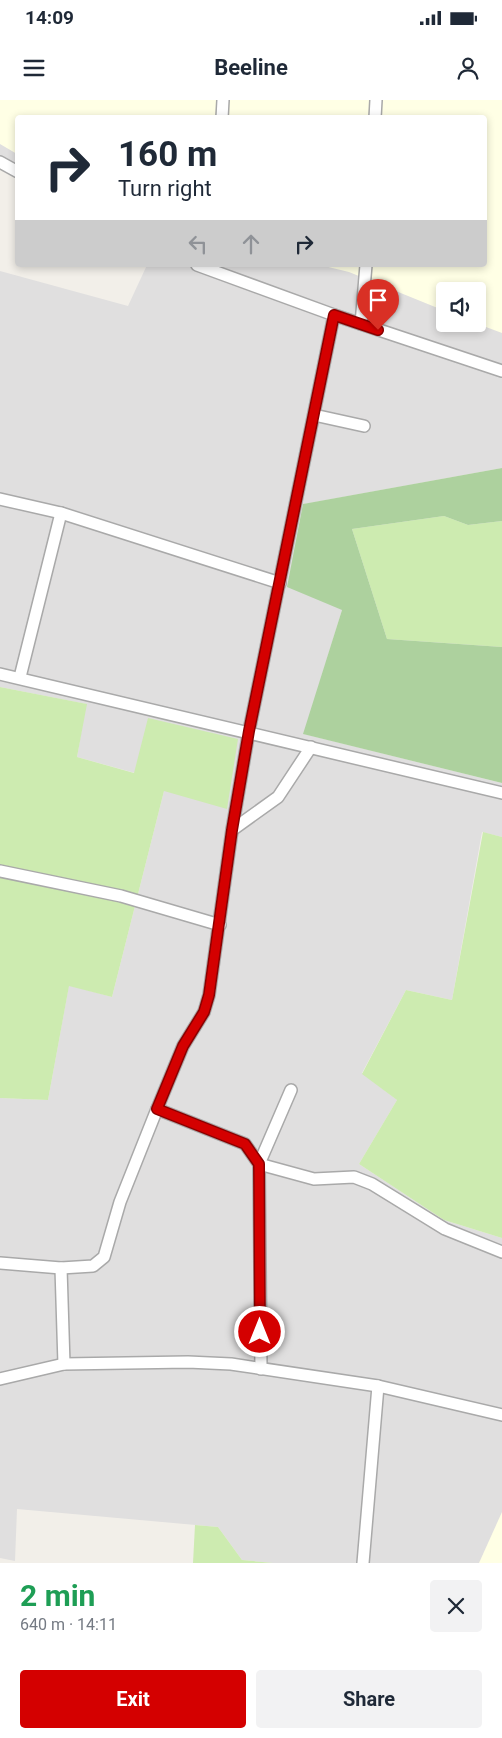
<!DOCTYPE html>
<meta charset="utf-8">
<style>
body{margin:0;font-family:Roboto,sans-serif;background:#f2f2f3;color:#1f2937;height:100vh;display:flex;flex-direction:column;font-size:19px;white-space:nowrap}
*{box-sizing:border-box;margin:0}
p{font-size:16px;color:#747a83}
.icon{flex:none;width:28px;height:28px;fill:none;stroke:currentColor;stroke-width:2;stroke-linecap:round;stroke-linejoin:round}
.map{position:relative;height:1463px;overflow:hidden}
.side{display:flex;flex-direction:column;background:#fff;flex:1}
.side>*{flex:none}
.hud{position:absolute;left:15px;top:15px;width:472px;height:152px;border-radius:5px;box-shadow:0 2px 8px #0003;background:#fff;color:#1f2937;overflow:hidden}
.fabs{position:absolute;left:436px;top:182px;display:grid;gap:10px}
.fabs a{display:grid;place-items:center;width:50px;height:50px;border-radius:5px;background:#fff;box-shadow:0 2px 8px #0003;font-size:25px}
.pin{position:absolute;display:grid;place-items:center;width:42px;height:42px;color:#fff;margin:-51px -21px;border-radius:50% 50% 50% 0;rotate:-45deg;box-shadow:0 0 5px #0007}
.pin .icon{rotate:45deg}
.me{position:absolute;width:55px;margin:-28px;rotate:0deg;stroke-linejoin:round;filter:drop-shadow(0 0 4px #0008)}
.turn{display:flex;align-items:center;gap:18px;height:105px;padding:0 20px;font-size:22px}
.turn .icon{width:65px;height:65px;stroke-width:2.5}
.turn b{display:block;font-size:35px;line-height:42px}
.lanes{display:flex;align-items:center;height:48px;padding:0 20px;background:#0003;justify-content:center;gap:25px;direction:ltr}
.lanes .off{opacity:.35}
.round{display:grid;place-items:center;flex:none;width:52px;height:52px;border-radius:5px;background:#f2f2f3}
.headline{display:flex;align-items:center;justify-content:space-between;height:85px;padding:0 20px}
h1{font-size:30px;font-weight:700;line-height:38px;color:#1e9e55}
.cta{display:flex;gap:10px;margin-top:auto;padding:10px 20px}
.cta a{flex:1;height:58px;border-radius:5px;background:#d40000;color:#fff;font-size:20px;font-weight:700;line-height:58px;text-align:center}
.cta a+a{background:#f2f2f3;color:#1f2937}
.status{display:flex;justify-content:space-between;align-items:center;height:35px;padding:0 25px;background:#fff;direction:ltr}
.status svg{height:14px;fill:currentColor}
header{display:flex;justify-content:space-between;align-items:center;height:65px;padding:0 20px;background:#fff;font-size:22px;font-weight:700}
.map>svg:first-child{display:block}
</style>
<div class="status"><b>14:09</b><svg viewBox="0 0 49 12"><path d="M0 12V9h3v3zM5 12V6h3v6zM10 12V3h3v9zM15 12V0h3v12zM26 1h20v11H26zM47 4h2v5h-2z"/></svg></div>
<header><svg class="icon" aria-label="menu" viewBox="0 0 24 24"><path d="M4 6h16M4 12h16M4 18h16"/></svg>Beeline<svg class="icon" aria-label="person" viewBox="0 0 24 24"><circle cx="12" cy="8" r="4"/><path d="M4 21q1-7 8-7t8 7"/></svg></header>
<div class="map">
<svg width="502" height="1463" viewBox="0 0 502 1463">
<rect width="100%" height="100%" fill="#f2efe9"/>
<path fill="#e0dfdf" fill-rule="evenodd" d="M 0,0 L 502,0 L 502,368 L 304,404 L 342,510 L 304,634 L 502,683 L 502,737 L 482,732 L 452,900 L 406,890 L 362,973 L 397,1000 L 359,1064 L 444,1120 L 502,1138 L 502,1463 L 273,1463 L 242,1460 L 218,1427 L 17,1409 L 15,1461 L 0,1458 L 0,998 L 48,1000 L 69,885 L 112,897 L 164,691 L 135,673 L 77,657 L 86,604 L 0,587 L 0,171 L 128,206 L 147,165 L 485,165 L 485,18 L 18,18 L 17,75 L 0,65 ZM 445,191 L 478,191 L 478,224 L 445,224 Z"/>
<g fill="#ffffe5">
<polygon points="0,0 502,0 502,233 478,224 478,191 445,191 445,211 349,172 320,165 485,165 485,18 18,18 17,54 0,44"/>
<polygon points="502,1412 502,1463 479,1463"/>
</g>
<g fill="#cdebb0">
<polygon points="444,416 468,425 502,421 502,547 387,539 352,429"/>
<polygon points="0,587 87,604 77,657 134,673 148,618 238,639 227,709 164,691 112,897 69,886 48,1000 0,998"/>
<polygon points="483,732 502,737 502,1138 444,1120 359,1064 397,1000 362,974 406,890 452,900"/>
<polygon points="195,1425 218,1427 242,1460 273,1463 193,1463"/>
</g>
<polygon fill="#add19e" points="502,368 502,421 468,425 444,416 352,429 387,539 502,547 502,683 303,634 342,510 287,487 303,404"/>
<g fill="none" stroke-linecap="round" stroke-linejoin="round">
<g stroke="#a9a9a9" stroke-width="14">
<g id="minor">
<polyline points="222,18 223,0"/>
<polyline points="375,18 376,0"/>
<polyline points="0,62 18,72"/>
<polyline points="197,165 334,215 502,271"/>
<polyline points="361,224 366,165"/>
<polyline points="314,315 364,326"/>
<polyline points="0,399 61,413 280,483"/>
<polyline points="0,574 502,693"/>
<polyline points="20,577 61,413"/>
<polyline points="232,730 278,697 311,647"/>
<polyline points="0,771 121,796 220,825"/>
<polyline points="291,990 259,1064 314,1079 354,1077 372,1084 445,1129 502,1152"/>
<polyline points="157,1009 245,1044 259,1064 261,1269"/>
<polyline points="0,1163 61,1168 93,1166 104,1157 120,1102 157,1009 183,946 204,912 209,895 232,730 249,631 334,215"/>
<polyline points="61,1168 64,1264"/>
<polyline points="0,1279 64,1264 188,1262 231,1264 378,1286 502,1315"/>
<polyline points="363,1463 378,1286"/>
</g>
</g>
<use href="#minor" stroke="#fff" stroke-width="11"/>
</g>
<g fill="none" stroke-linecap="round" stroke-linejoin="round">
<g stroke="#8a0000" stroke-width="12">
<polyline id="route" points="260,1232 259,1064 245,1044 157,1009 183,946 204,912 209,895 232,730 249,631 334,215 378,230"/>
</g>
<use href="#route" stroke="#d40000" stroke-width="9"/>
</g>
</svg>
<div class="fabs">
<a><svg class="icon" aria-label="sound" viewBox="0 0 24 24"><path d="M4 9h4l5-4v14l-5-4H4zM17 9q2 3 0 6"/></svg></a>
</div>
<div class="pin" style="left:378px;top:230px;background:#d93025"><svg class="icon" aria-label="arrive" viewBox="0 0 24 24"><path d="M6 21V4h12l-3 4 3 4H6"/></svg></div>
<svg class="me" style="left:260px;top:1232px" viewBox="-20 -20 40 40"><circle r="17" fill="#d40000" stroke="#fff" stroke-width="3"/><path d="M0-11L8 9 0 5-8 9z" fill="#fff"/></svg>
<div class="hud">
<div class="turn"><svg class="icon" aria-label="right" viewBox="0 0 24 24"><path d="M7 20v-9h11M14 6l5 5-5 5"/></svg><div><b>160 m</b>Turn right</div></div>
<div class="lanes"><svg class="icon off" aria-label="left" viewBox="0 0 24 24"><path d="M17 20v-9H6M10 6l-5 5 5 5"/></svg><svg class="icon off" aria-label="ahead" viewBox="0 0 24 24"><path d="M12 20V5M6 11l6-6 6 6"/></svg><svg class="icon" aria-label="right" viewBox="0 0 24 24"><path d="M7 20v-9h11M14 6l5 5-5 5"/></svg></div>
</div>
</div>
<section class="side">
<div class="headline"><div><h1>2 min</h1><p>640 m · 14:11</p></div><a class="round"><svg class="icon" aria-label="close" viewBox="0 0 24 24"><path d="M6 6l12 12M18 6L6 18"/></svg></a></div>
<div class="cta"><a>Exit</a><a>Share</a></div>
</section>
